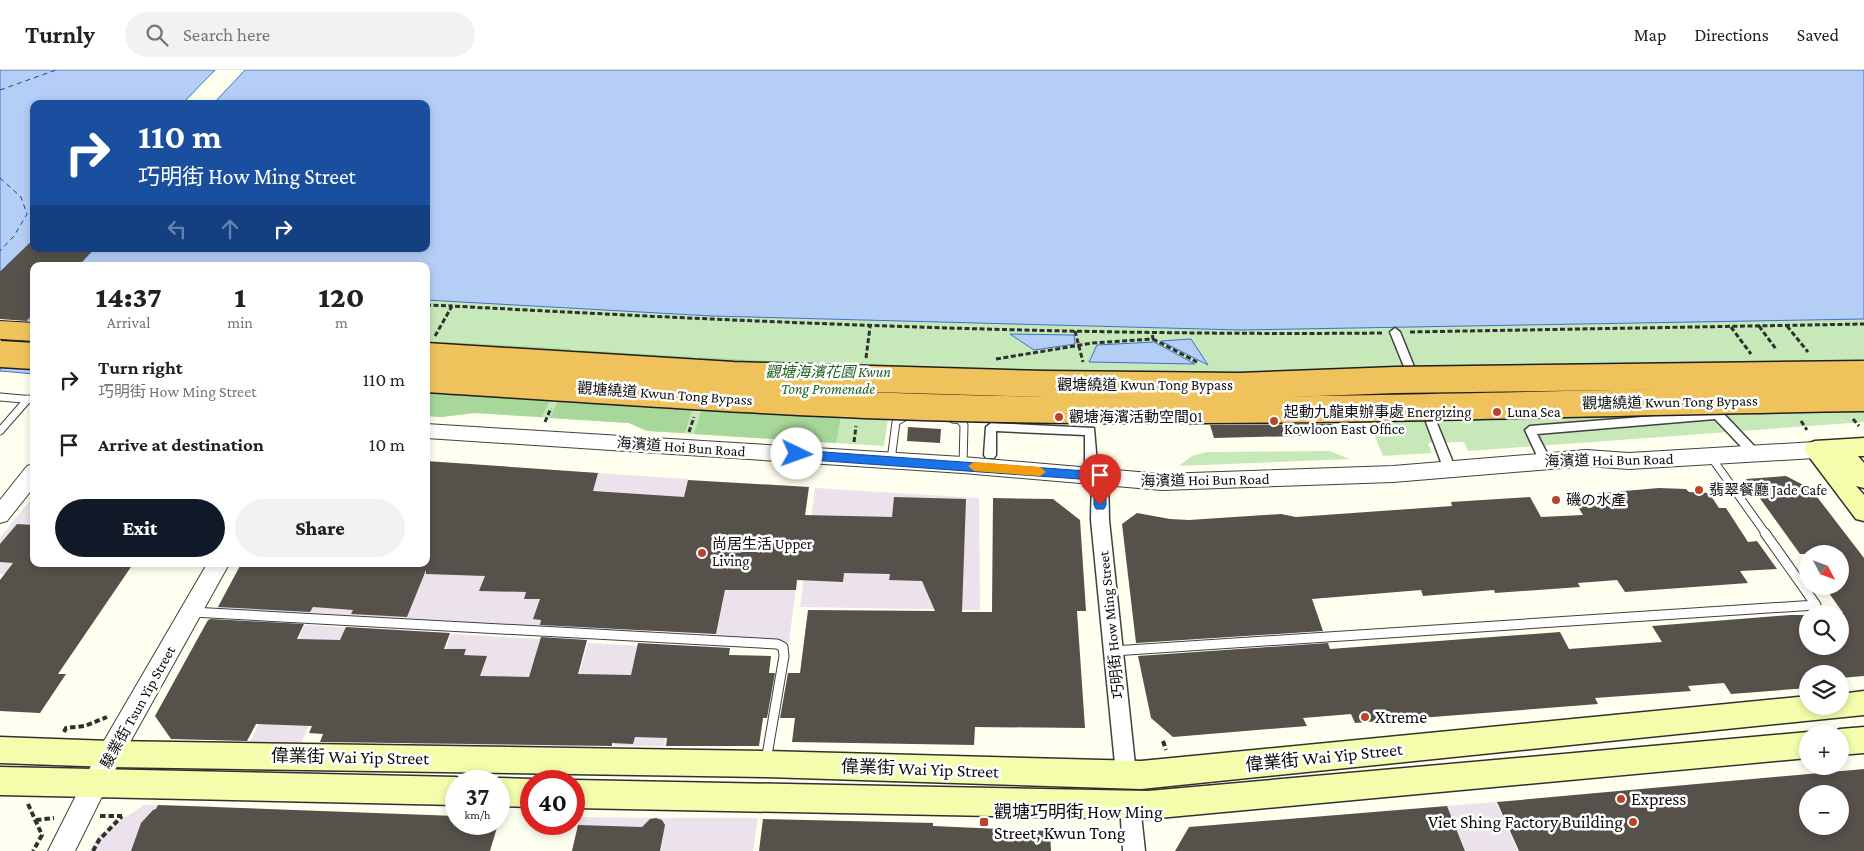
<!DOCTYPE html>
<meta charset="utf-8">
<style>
body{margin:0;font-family:"Crimson Pro","Noto Sans TC","Noto Sans JP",serif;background:#f2f2f2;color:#202124;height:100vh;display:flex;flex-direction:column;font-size:19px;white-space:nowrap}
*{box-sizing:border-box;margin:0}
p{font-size:16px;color:#757577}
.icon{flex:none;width:28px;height:28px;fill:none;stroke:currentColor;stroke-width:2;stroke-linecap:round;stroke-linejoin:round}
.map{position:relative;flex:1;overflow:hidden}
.drawer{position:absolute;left:30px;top:192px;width:400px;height:305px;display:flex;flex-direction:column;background:#fff;border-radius:10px;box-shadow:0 2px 8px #0003}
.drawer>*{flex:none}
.hud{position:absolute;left:30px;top:30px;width:400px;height:152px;border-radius:10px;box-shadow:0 2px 8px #0003;background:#1a4fa0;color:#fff;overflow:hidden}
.needle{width:32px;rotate:131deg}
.controls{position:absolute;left:1799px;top:475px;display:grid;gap:10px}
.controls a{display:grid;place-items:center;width:50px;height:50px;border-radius:50%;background:#fff;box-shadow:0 2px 8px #0003;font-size:25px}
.speed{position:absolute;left:445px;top:700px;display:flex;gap:10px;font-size:25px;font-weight:700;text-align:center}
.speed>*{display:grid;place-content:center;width:65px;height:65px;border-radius:50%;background:#fff;box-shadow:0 2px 8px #0003;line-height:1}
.speed small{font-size:12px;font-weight:400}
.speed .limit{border:8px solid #d22;background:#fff;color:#111}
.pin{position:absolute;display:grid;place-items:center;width:42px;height:42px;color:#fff;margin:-51px -21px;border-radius:50% 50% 50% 0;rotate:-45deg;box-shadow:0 0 5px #0007}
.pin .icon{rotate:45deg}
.me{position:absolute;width:55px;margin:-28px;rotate:93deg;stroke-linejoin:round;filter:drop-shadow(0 0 4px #0008)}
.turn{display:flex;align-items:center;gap:18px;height:105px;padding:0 25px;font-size:22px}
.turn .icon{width:65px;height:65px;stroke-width:2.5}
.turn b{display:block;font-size:35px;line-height:42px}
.lanes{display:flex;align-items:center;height:48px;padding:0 25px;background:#0003;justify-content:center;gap:25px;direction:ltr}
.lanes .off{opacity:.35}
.eta{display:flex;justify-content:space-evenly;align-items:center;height:85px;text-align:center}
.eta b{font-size:30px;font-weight:800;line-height:35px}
.button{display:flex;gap:10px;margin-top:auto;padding:10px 25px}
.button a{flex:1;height:58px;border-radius:30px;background:#111827;color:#fff;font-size:20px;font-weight:800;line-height:58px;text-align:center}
.button a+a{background:#f2f2f2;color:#202124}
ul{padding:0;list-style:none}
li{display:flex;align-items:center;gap:15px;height:65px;padding:0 25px}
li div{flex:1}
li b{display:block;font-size:19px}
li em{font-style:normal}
header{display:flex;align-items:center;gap:30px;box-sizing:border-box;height:70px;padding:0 25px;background:#fff;border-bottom:1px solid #e0e0e0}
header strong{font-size:24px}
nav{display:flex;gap:28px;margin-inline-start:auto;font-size:18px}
.search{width:350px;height:45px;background:#f2f2f2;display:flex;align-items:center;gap:12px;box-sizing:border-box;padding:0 18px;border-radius:28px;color:#757577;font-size:19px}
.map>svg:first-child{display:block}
</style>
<header>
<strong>Turnly</strong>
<div class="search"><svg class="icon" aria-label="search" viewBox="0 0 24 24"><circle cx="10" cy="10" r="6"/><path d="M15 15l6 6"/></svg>Search here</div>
<nav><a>Map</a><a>Directions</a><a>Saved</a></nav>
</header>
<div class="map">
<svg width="1864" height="781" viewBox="0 0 1864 781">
<rect width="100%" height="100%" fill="#feffee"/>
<g fill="#ece2eb">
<polygon points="581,402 688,409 651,564 217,538 241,494 426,494"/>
<polygon points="746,413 809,417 789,572 716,567"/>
<polygon points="815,418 979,428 980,540 800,537"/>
<polygon points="34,425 34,494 62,494 52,508 0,504 0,468"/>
<polygon points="305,555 354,558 300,676 248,676"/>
<polygon points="451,564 587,572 558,676 509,676 531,601 507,676 457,676 456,678 409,677"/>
<polygon points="588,573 683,578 664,676 614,676 626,620 612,676 559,676"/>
<polygon points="1496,732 1518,781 1466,781 1447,736"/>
<polygon points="144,735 215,736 194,781 90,781 99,765"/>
<polygon points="580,747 666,748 666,751 667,748 758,748 753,781 661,781 663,767 660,781 572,781"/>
</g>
<g fill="#c7e8b9">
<polygon points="426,230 712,246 1241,260 1864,249 1864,352 1468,381 1464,372 1428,373 1432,383 1383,386 1352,311 894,308 884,376 647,361 629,353 474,343 441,347 426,346"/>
<polygon points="1329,381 1350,389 1179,396 1192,386 1206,382"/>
</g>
<g fill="#a7d899">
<polygon points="445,272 571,279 567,288 426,307"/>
<polygon points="579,280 693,287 690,295 576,288"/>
<polygon points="699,287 851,296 697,295"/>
<polygon points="426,313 552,326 542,347 474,343 441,347 426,346"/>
<polygon points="560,326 694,334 685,363 647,361 629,353 550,348"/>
<polygon points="844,330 836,373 694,364 703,335"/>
</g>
<g fill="#b5cef5" stroke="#3d71ca">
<polygon points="0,0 215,0 182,34 34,34 34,169 0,202"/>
<polygon points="245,0 1864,0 1864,249 1241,260 712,246 426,230 426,196 78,196 94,179 426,179 426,34 213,34"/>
<polygon points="34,243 34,304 0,301 0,279"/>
<polygon points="1010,264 1074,265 1075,274 1034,280"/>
<polygon points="1191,269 1208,295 1161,271"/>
<polygon points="1154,272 1195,294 1089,292 1097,275"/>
</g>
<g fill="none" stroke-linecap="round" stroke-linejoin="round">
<g stroke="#1a459c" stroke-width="1" stroke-dasharray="5 4" stroke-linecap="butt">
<polyline points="0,20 56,0"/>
<polyline points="0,108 21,127 27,144 14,166 0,181"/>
</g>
</g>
<g fill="#56514a" fill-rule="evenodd">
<polygon points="34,169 34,179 94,179 78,196 34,196 34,243 26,251 0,249 0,202"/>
<polygon points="1333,354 1338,365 1214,368 1210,355"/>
<polygon points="908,357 941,359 940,373 907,371"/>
<polygon points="426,391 598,403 593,421 684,427 688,410 809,417 805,445 892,447 894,427 966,429 962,542 992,542 993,428 1053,429 1080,450 1086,541 1077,541 1085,658 975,657 974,675 792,672 795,648 780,648 788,603 800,603 808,540 935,541 922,511 889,510 890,504 844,503 843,512 797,510 796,520 725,520 716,564 540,555 541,550 533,549 540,529 524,529 526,522 479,521 485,506 426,504 426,500 407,547 351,544 353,540 313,537 310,542 218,537 241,494 426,494"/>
<polygon points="1786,406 1811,419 1864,488 1864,606 1840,608 1840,604 1808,604 1808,618 1731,624 1724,613 1688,616 1691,621 1595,628 1598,634 1355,653 1351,644 1303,648 1307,656 1173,667 1151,648 1138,586 1328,573 1330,579 1560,562 1569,579 1662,572 1652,556 1790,545 1808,545 1808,576 1840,576 1840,543 1843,543 1824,516 1840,516 1840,484 1800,484 1746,409"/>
<polygon points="1659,418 1686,419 1689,422 1709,423 1719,438 1726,438 1748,472 1757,471 1777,499 1740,501 1748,513 1625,522 1617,510 1578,513 1580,517 1495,523 1494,520 1423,526 1421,520 1312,529 1323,561 1136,573 1122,454 1137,443 1170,449 1189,450 1281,444 1296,447 1452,436 1451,432 1530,427 1541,447 1583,445 1573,429 1601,423"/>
<polygon points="17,454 34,455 34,494 133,494 58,604 66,604 40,643 0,641 0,510 13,493 0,492 0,474"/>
<polygon points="211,549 304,554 297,569 340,570 346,557 450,563 444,579 466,579 464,585 487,586 480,606 529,607 541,567 587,570 578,604 631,605 638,573 730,578 729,585 771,586 769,603 775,603 767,648 763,648 759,676 666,676 667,668 635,667 633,674 612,673 612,676 320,672 323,664 309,663 312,656 256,654 247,671 171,669 155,646 208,550"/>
<path d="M 1864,699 L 1864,781 L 1519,781 L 1497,732 ZM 1808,724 L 1840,724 L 1840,756 L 1808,756 Z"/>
<polygon points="158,735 456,746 456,754 498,754 490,781 131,781 141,753 153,740 156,739"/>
<polygon points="1447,736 1465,781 1175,781 1189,757"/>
<polygon points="656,748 662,750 665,755 660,781 572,781 578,755 642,757 650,749"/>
<polygon points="763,749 933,753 933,756 1050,761 1051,781 759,781"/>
</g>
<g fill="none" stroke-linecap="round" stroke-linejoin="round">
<g stroke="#414141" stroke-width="9">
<g id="service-far1">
<polyline points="0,327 34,330"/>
<polyline points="953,349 960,350 964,355 963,395"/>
<polyline points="0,361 28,329"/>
<polyline points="1711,387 1766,464"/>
<polyline points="891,390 896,352 906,346"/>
</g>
</g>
<g stroke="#414141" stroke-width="11">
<g id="service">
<polyline points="192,542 777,574 783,577 784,586 766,691"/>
<polyline points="1113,581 1816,535 1765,463"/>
</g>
</g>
<g stroke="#414141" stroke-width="3">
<g id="pedestrian">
<polygon points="1395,258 1400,262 1419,309 1418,312 1410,312 1409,309 1390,262"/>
<polygon points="1425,332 1430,336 1456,400 1454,403 1446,403 1444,400 1420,336"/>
<polygon points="1718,341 1722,342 1759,381 1761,384 1759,387 1751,387 1715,349 1537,364 1551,391 1549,394 1541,394 1525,360 1530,356"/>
<polygon points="991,353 1094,358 1097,394 1095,397 1087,397 1085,394 1085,365 996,361 996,385 994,388 986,388 984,385 986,357"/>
</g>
</g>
<g stroke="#414141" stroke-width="3">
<g id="minor">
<polygon points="1100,400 1106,401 1108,406 1109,450 1136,704 1133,711 1126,714 1119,711 1116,704 1091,450 1092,406 1094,401"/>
<polygon points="1130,725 1137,728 1140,735 1145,781 1123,781 1120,735 1123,728"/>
</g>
</g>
<g stroke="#414141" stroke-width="2">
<g id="tertiary">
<polygon points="426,354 963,387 1162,404 1393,396 1586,380 1629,383 1815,372 1822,375 1825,380 1822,385 1815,388 1629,399 1586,396 1393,412 1162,420 963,403 426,368"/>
<polygon points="34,394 34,417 7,451 0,453 0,430 27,396"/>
<polygon points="207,494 229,494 119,692 75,781 48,781 101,676"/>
</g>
</g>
<g stroke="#303030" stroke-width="3">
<g id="secondary">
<polygon points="1864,368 1864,386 1858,386 1864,393 1864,418 1856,416 1864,425 1864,451 1856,449 1804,380 1807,374 1815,371"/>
<polygon points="1864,621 1864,645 1141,719 766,707 110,697 0,693 0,667 110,671 766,681 1141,691 1808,626 1808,636 1840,636 1840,624"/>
<polygon points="1864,657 1864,683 1840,685 1840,664 1830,663 1840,659"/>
<polygon points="1808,662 1813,664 1808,664 1808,688 1148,749 574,738 574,711 571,711 574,710 1148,721"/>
<polygon points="0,697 456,707 466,711 456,711 456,735 0,725"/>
<polygon points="499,708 531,709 536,711 531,711 531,737 499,736 499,711 491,711"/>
</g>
</g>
<g stroke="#1f1f1f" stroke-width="2">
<polygon id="motorway" points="0,251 34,253 34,271 0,269"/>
</g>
<g stroke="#303030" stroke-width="3" stroke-dasharray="5 2.5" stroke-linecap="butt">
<polyline points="426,235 452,236"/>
<polyline points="1759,256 1776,279"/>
<polyline points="1787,256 1808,282"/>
<polyline points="1731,257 1751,284"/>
<polyline points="1075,261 1083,292"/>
<polyline points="1410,262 1864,254"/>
<path d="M 435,266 L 452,236 C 763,253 1073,266 1384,263"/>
<polyline points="1153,269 1197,292"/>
<polyline points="866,288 870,257"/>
<polyline points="996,289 1093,273 1153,269 1152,263"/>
<polyline points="1853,349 1859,356"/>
<polyline points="1801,351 1807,360"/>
<polyline points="545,352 551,338"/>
<polyline points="689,362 694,347"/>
<polyline points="854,372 856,356"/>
</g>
<g stroke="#303030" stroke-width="4" stroke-dasharray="5.5 3" stroke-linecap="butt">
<polyline points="64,662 66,658 85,656 107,647"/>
<polyline points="1163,671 1166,680"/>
<polyline points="28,734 42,765 33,781"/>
<polyline points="100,746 122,746"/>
<polyline points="36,750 54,748"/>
<polyline points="93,781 99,770 122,746"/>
</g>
<use href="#service-far1" stroke="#fff" stroke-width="7"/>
<use href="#service" stroke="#fff" stroke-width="9"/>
<use href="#pedestrian" fill="#fff" fill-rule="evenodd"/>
<use href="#minor" fill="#fff" fill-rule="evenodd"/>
<use href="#tertiary" fill="#fff" fill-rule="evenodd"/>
<use href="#secondary" fill="#f3fdab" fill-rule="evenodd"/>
<use href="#motorway" fill="#f0c25b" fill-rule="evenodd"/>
<g stroke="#1f1f1f" stroke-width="29" stroke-linecap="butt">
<g id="motorway-bridge">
<polyline points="0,284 34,286"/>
<polyline points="426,286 733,305 1046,314 1239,316 1396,310 1864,304"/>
<path d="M 426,309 C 618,321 811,336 1004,339 C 1290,344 1577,332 1864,328"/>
</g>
</g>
<use href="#motorway-bridge" stroke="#f0c25b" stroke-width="26"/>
</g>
<polygon fill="#1a73e8" stroke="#114b97" points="797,380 1100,402 1106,406 1106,435 1104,439 1096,439 1094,435 1094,410 797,389 791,384"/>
<polygon fill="#f59e0b" points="974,392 1040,397 1046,402 1040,406 974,401 968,396"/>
<g fill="#ba4329" stroke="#fff" stroke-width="2">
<circle cx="1497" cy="342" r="5"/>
<circle cx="1059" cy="347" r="5"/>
<circle cx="1274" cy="351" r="5"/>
<circle cx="1699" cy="420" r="5"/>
<circle cx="1556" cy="430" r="5"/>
<circle cx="702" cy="483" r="5"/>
<circle cx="1365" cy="647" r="5"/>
<circle cx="1621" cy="729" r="5"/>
<rect x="979" y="747" width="10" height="10" rx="2.5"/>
<circle cx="1633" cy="752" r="5"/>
</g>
<g text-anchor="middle" stroke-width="5" stroke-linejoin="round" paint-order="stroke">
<g font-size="15" font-style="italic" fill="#1f6421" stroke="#fff">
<text x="828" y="307">觀塘海濱花園 Kwun<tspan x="828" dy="17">Tong Promenade</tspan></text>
</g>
<g font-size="15" fill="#0e0e0e" stroke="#fff">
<text x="1145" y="320">觀塘繞道 Kwun Tong Bypass</text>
<text transform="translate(665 324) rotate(4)" y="5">觀塘繞道 Kwun Tong Bypass</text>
<text transform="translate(1670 332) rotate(-1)" y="5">觀塘繞道 Kwun Tong Bypass</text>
<text transform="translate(681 377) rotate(4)" y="5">海濱道 Hoi Bun Road</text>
<text transform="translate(1609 390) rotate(-1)" y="5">海濱道 Hoi Bun Road</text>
<text transform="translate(1205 410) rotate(-1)" y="5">海濱道 Hoi Bun Road</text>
<text transform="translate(1111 555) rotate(-96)" y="5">巧明街 How Ming Street</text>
<text transform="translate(138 637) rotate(-61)" y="5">駿業街 Tsun Yip Street</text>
</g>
<g font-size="15" fill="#0e0e0e" stroke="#fff" text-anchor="start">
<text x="1284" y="347">起動九龍東辦事處 Energizing<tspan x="1284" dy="17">Kowloon East Office</tspan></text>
<text x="1507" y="347">Luna Sea</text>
<text x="1069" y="352">觀塘海濱活動空間01</text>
<text x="1709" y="425">翡翠餐廳 Jade Cafe</text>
<text x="1566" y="435">磯の水產</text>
<text x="712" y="479">尚居生活 Upper<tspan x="712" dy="17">Living</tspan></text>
</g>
<g font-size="18" fill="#0e0e0e" stroke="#fff" text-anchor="start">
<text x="1375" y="653">Xtreme</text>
<text x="1631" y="735">Express</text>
<text x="994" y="748">觀塘巧明街 How Ming<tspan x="994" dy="21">Street, Kwun Tong</tspan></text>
<text x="1623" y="758" text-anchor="end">Viet Shing Factory Building</text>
</g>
<g font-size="18" fill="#0e0e0e" stroke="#fff">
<text transform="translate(350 687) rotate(1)" y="6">偉業街 Wai Yip Street</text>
<text transform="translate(1324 687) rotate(-6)" y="6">偉業街 Wai Yip Street</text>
<text transform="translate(920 699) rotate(2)" y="6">偉業街 Wai Yip Street</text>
</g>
</g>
</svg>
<div class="controls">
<a><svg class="needle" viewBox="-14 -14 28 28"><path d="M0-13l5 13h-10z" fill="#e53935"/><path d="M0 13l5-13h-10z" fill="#757577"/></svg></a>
<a><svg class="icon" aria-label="search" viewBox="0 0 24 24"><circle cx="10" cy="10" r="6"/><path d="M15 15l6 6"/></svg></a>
<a><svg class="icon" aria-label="layers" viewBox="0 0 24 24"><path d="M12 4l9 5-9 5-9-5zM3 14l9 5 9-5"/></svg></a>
<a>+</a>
<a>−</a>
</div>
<div class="speed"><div>37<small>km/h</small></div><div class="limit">40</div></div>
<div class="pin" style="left:1100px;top:435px;background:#d93025"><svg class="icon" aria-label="arrive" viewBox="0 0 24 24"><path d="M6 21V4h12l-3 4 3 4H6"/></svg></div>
<svg class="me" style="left:797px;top:384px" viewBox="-20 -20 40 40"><circle r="19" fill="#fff"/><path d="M0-13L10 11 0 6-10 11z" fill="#1a73e8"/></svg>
<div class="hud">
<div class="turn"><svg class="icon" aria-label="right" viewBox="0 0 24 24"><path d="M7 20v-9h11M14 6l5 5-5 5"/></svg><div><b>110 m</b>巧明街 How Ming Street</div></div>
<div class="lanes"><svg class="icon off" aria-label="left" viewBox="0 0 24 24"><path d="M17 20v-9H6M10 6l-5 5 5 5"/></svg><svg class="icon off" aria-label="ahead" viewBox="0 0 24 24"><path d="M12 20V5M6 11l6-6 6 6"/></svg><svg class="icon" aria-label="right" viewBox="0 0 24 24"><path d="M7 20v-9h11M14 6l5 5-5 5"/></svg></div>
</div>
<section class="drawer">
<div class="eta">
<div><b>14:37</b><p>Arrival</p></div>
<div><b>1</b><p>min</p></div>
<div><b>120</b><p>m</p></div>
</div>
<ul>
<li><svg class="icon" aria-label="right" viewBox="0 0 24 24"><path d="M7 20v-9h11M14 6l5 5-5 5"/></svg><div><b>Turn right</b><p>巧明街 How Ming Street</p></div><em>110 m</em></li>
<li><svg class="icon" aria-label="arrive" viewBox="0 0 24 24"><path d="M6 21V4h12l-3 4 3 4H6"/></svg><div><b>Arrive at destination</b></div><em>10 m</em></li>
</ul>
<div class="button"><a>Exit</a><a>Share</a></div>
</section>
</div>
